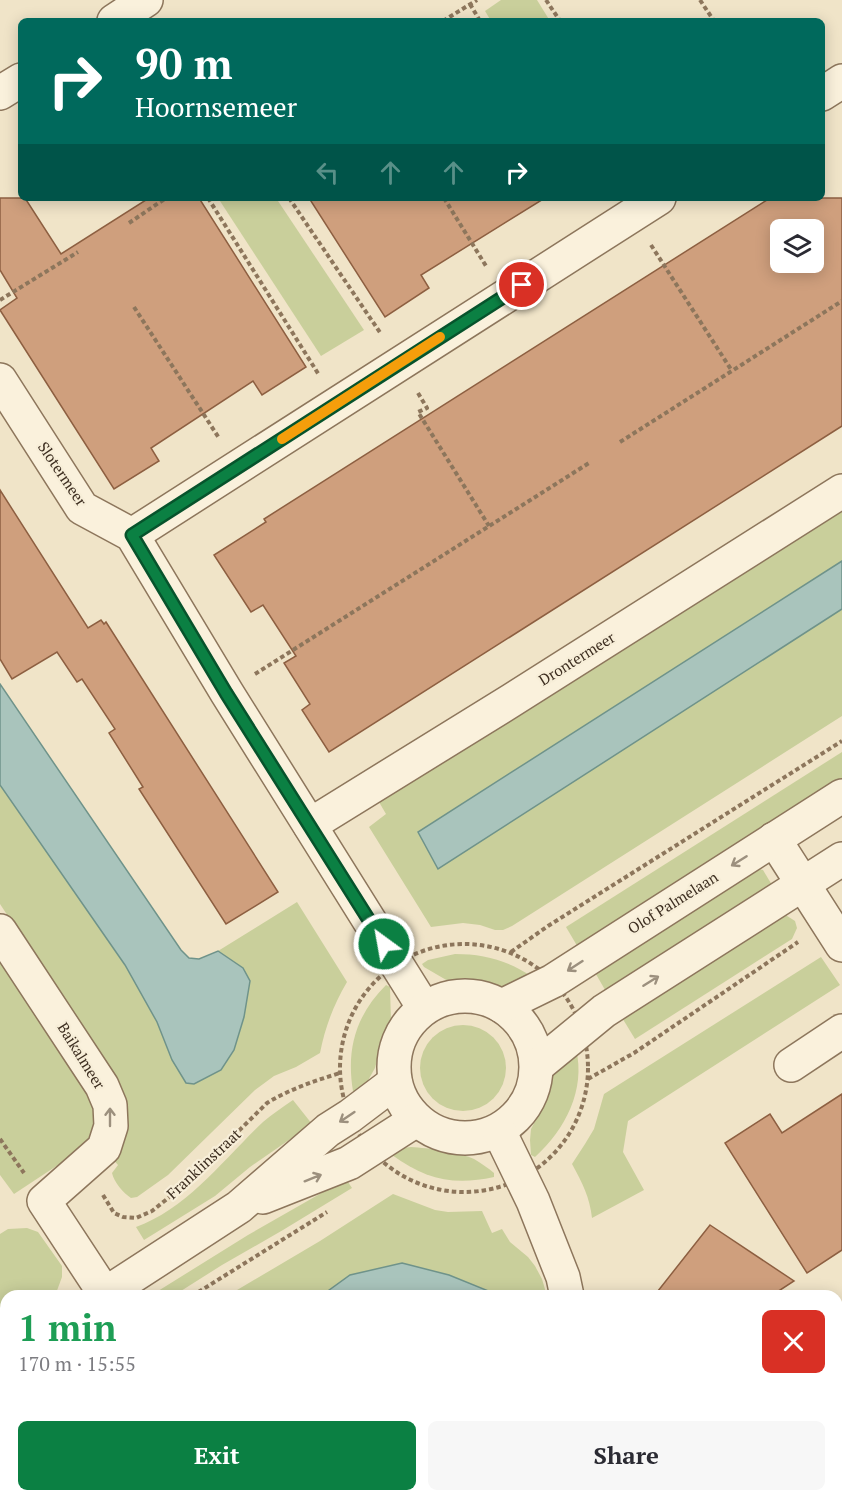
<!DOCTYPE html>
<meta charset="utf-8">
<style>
body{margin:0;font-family:"PT Serif",serif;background:#f7f7f7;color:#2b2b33;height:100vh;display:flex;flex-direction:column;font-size:22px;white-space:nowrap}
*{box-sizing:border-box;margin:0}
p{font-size:20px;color:#7c7c81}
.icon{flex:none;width:33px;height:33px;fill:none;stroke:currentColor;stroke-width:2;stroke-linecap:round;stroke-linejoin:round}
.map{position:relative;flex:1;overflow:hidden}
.side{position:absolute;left:0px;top:1290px;width:843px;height:212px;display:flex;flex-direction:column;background:#fff;border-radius:18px 18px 0 0;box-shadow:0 3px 15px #0003}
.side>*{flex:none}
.guide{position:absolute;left:18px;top:18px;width:807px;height:183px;border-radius:9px;box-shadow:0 3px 15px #0003;background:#00695c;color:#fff;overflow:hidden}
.controls{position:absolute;left:770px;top:219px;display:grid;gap:12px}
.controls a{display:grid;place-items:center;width:54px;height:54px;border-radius:9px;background:#fff;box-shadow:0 3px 15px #0003;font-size:30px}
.pin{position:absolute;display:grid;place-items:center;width:51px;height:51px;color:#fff;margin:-26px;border:3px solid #fff;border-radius:50%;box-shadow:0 2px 6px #0007}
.me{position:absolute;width:66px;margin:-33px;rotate:328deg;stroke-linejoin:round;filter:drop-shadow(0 0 4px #0008)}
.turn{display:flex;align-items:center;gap:21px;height:126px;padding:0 18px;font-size:27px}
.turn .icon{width:78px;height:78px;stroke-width:2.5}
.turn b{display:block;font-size:42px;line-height:51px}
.lanes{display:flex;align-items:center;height:57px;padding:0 18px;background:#0003;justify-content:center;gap:30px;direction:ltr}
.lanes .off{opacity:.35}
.round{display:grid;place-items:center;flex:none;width:63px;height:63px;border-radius:9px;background:#f7f7f7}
.summary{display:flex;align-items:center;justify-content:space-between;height:102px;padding:0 18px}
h1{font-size:36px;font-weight:700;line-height:45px;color:#1e9e55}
.cta{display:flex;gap:12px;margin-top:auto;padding:12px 18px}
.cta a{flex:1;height:69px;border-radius:9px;background:#0b8043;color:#fff;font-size:24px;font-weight:700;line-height:69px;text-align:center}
.cta a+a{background:#f7f7f7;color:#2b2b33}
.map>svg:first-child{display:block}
</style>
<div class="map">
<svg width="842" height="1501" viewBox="0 0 842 1501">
<rect width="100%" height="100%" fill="#f0e4c8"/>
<g fill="#c9cf9b">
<polygon points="501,0 537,0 550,21 491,21 485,11"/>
<polygon points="218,198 276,198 364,330 321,356"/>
<polygon points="842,508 842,561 418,832 438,868 842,609 842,716 512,926 503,930 495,930 480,925 463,923 431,927 369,827 386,814 379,802"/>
<polygon points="842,752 842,783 579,949 566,927"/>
<path d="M 0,785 L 125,965 L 157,1022 L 172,1060 L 243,968 L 218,951 L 297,902 L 347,982 C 334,1004 325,1027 320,1053 L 296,1067 L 274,1076 L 255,1090 L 168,1175 L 137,1197 L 131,1198 C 123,1193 114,1182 112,1173 L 118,1165 L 111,1157 L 108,1068 L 0,904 Z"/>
<polygon points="759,869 763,870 772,885 608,995 593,969"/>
<polygon points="784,914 795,921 797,928 792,939 635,1039 621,1016"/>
<polygon points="0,947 93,1088 97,1134 64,1161 14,1194 0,1175"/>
<path d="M 455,954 C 483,954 507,960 531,976 L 508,986 L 498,986 L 465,981 L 448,981 L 424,967 L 422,964 L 428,960 Z"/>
<path d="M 821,957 L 840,985 L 628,1121 L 623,1152 L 644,1190 L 592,1218 C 590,1198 582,1182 572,1164 L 585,1144 L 594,1129 L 604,1094 Z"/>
<path d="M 386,985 L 390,987 L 391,1021 L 382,1041 L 375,1068 L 366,1084 L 357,1093 L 353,1091 C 346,1049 356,1015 386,985 Z"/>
<circle cx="463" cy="1068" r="43"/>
<path d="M 576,1049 C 586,1090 565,1130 535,1157 L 531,1155 L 530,1140 L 531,1129 L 542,1108 L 548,1082 L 562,1057 Z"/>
<path d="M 293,1100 L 312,1124 L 250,1167 L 215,1196 L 144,1240 L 136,1227 C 187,1209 224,1159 263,1122 C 272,1114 283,1107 293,1100 Z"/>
<path d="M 411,1147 C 428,1148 459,1152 474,1159 C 481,1163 488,1168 494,1173 L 494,1177 C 453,1186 425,1179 392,1155 L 403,1148 Z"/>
<polygon points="346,1179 352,1188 283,1230 222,1265 173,1296 150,1296 248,1235"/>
<polygon points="393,1194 435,1210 448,1212 482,1211 492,1233 502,1229 510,1242 528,1257 535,1266 542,1279 547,1296 493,1296 491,1292 321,1296 227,1296 320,1241"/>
<polygon points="27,1228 38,1232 62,1266 62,1277 55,1296 6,1296 6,1329 0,1332 0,1234 8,1229"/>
<polygon points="6,1432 6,1496 47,1496 38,1501 0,1501 0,1436"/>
<polygon points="354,1496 442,1496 445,1501 358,1501"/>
<polygon points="540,1496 584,1496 586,1501 543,1501"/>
</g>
<g fill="#a9c4bc" stroke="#6f938a" stroke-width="1.5">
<polygon points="842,561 842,609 438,869 418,832"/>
<polygon points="0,684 181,950 189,958 199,959 218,951 243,968 250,981 244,1017 234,1050 221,1070 194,1084 186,1083 172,1060 157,1022 125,965 0,785"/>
<polygon points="402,1263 449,1275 491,1292 493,1296 321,1296 350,1275"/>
<polygon points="442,1496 540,1496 543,1501 445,1501"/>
</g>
<g fill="#cf9f7d" stroke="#8d5f41" stroke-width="1.5" fill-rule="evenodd">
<polygon points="0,198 25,198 61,254 149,198 199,198 306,367 262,395 253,381 151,448 159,461 114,489 0,310 17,298 0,270"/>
<polygon points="309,198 545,198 421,275 429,288 385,317"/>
<path d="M 770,198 L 842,198 L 842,426 L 329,752 L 302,710 L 310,704 L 284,663 L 296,656 L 263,605 L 251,612 L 214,555 L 266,522 L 264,519 ZM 780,230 L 813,230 L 813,262 L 780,262 Z"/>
<polygon points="0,490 88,628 101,620 104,624 106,622 278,892 226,924 139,789 143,787 109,733 115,729 82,679 77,682 57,652 12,679 0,659"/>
<polygon points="842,1094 842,1250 807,1273 725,1143 770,1114 782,1133"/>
<polygon points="710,1225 794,1281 771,1296 654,1296"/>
</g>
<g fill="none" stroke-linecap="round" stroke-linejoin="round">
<g stroke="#8d765c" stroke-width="36">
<g id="minor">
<polyline points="114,21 146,0"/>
<polyline points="0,93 21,80"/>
<polyline points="822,94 842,81"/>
<polyline points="0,380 82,508 132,535 227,693 424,1008"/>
<polyline points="132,535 659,198"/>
<polyline points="310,825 512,700 842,491"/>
<polyline points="774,839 842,945"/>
<polyline points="0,931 102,1086 110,1105 111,1126 104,1148 44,1201 105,1294"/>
<circle cx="465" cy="1067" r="71"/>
<polyline points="502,1006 553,981 842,796"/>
<polyline points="791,1065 842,1031"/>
<polyline points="537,1066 604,1011 842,859"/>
<polyline points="499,1131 533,1201 563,1277 567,1296"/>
<polyline points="263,1197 349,1163 416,1120"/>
<polyline points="102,1296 239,1207 328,1130 350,1116 395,1082"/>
<polyline points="0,1361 6,1357"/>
<polyline points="613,1496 615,1501"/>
</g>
</g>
<g stroke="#8d765c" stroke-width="4" stroke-dasharray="4.5 3" stroke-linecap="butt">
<polyline points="546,0 560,21"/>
<polyline points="700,0 714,21"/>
<polyline points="470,4 480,21"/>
<polyline points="443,21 477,0"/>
<polyline points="208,198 319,375"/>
<polyline points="289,198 381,334"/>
<polyline points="444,198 486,266"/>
<polyline points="129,223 166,198"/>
<polyline points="651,245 732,371"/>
<polyline points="0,300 78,252"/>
<polyline points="134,307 219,438"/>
<polyline points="418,393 427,408 418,412 489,526"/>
<polyline points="620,442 842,301"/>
<polyline points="255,674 589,463"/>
<circle cx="464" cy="1068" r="124"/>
<polyline points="511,952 548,926 842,741"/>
<polyline points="588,1079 634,1053 798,942"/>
<polyline points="0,1139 24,1173"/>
<path d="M 103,1195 L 114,1213 L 123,1217 L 136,1218 L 152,1211 L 182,1187 L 267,1103 C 290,1089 314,1081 340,1073"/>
<polyline points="192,1296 327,1212"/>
<polyline points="0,1415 6,1411"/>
</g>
<use href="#minor" stroke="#faf1dc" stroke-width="33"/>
</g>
<defs><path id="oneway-shaft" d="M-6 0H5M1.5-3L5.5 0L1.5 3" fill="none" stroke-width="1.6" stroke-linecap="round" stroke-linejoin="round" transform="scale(1.5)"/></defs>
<g stroke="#9c907e">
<use href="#oneway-shaft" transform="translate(739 861) rotate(148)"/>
<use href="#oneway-shaft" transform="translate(575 966) rotate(147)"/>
<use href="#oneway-shaft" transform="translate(651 981) rotate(-32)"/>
<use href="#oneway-shaft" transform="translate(110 1117) rotate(-90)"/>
<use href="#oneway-shaft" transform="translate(347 1117) rotate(146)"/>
<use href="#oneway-shaft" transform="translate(313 1178) rotate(-22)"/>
</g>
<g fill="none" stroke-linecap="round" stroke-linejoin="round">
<g stroke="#07532c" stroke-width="15">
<polyline id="route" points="384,944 226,693 132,535 522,285"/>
</g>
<use href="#route" stroke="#0b8043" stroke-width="10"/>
<polyline stroke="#f59e0b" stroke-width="10" points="282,439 440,337"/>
</g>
<g text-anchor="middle" stroke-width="4.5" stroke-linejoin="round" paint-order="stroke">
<g font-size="15" fill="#3d2e20" stroke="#f7eed8">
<text transform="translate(62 474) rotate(56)" y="5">Slotermeer</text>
<text transform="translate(577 659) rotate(-32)" y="5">Drontermeer</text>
<text transform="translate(673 903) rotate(-32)" y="5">Olof Palmelaan</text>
<text transform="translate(81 1056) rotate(58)" y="5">Baikalmeer</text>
<text transform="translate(204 1164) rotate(-43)" y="5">Franklinstraat</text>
</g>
</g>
</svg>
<div class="controls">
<a><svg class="icon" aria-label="layers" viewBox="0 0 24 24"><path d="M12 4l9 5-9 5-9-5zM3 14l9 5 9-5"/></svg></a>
</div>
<div class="pin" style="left:522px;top:285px;background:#d93025"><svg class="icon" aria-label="arrive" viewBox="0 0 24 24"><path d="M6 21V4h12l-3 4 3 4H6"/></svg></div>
<svg class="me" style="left:384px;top:944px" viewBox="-20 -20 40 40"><circle r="17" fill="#0b8043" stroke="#fff" stroke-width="3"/><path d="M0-11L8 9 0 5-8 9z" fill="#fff"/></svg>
<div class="guide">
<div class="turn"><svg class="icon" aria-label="right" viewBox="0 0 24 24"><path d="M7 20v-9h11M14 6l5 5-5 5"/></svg><div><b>90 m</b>Hoornsemeer</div></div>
<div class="lanes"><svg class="icon off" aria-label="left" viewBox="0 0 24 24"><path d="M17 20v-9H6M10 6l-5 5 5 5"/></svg><svg class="icon off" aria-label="ahead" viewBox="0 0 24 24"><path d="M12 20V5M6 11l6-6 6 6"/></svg><svg class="icon off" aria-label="ahead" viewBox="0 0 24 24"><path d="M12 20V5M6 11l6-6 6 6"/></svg><svg class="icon" aria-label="right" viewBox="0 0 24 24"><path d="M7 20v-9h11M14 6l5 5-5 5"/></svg></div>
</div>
<section class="side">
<div class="summary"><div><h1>1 min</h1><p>170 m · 15:55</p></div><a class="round" style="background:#d93025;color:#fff"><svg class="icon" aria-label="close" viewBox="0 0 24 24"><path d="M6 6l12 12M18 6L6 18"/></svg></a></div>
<div class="cta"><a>Exit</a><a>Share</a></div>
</section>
</div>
